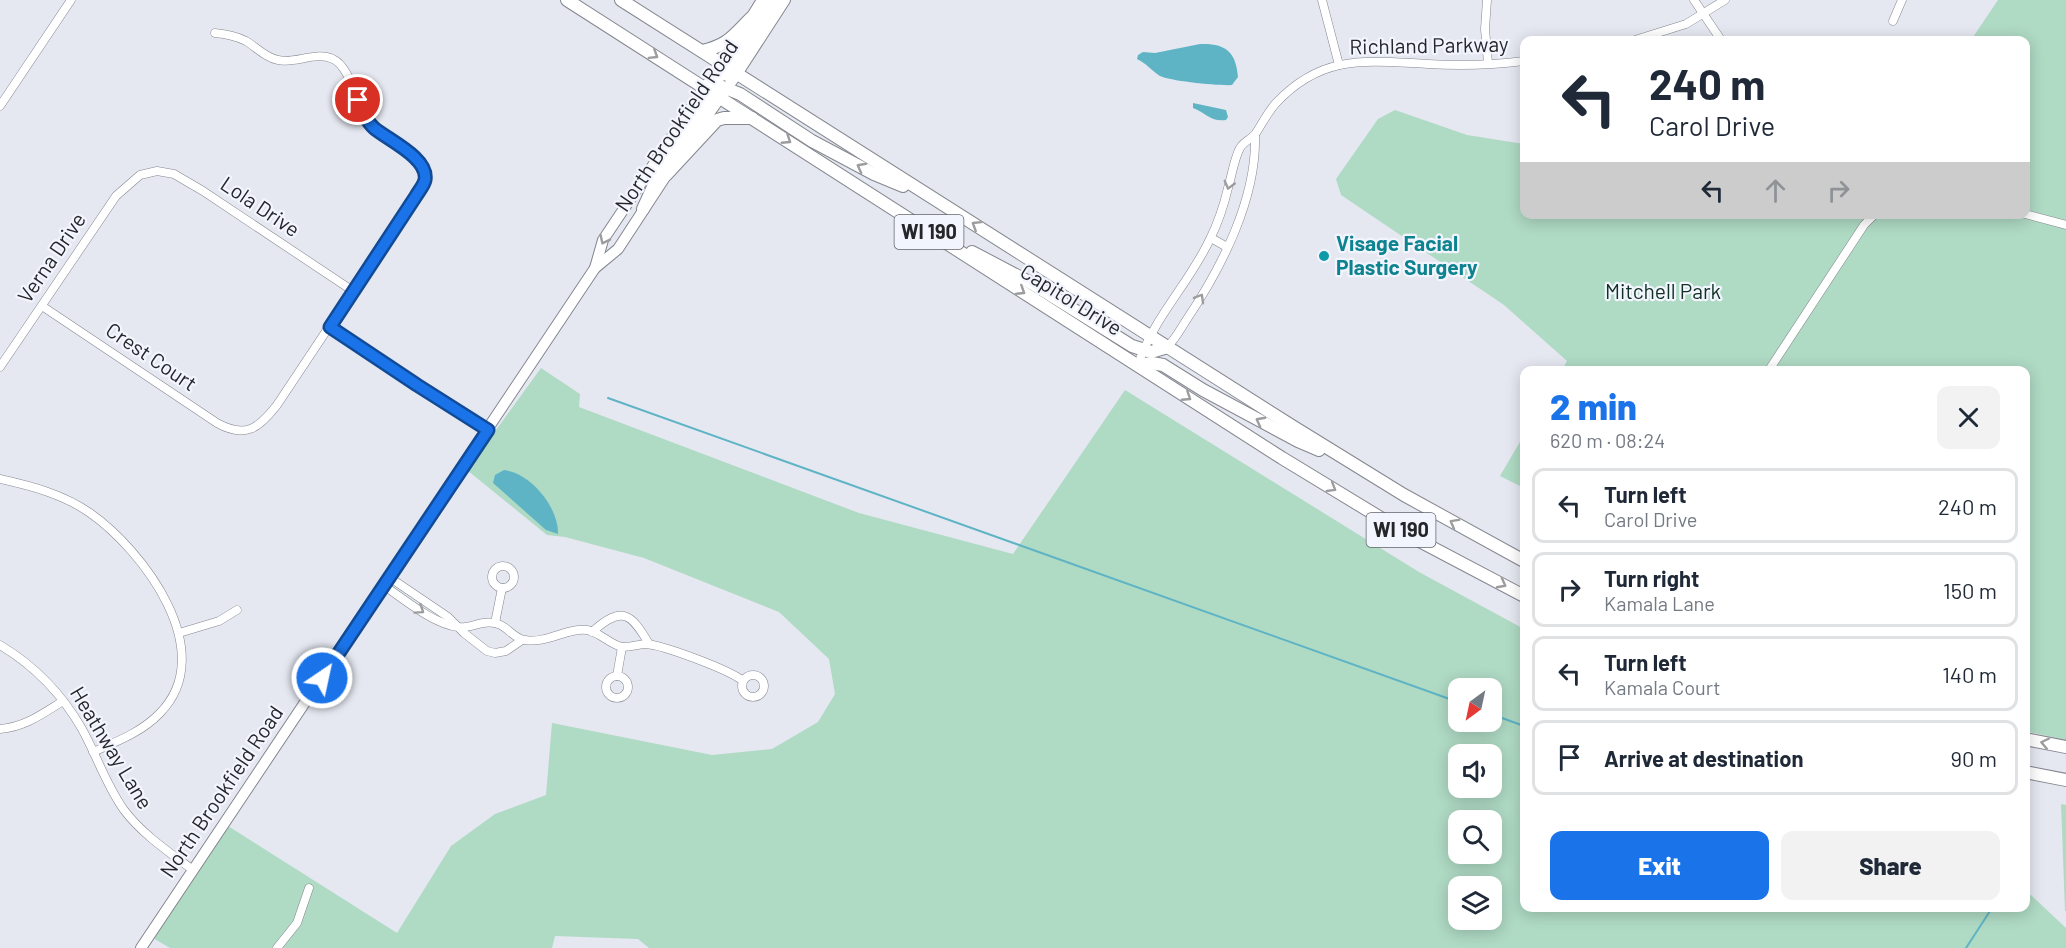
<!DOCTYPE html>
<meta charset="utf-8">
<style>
body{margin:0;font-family:Barlow,sans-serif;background:#f2f2f3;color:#1f2937;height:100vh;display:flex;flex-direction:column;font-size:22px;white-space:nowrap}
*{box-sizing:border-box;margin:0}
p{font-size:20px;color:#747a83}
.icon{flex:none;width:33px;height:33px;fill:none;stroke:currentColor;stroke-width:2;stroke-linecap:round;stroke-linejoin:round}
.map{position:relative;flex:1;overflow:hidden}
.sheet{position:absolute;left:1520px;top:366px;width:510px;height:546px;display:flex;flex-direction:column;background:#fff;border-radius:12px;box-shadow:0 3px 15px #0003}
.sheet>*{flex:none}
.hud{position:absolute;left:1520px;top:36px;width:510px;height:183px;border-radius:12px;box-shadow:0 3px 15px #0003;background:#fff;color:#1f2937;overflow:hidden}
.needle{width:39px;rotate:213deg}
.controls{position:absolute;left:1448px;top:678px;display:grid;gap:12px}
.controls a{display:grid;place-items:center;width:54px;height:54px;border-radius:12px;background:#fff;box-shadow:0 3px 15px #0003;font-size:30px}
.pin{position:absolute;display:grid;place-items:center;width:51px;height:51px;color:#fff;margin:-26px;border:3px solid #fff;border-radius:50%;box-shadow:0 2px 6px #0007}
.me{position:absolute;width:66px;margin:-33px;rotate:34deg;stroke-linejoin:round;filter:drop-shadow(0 0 4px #0008)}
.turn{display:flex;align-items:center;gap:21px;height:126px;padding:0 30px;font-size:27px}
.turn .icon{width:78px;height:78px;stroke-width:2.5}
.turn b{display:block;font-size:42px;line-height:51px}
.lanes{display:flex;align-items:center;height:57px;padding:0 30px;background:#0003;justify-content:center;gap:30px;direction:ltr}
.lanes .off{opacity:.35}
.round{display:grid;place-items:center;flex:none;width:63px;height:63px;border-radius:12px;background:#f2f2f3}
.overview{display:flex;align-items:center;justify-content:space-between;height:102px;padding:0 30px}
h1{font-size:36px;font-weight:800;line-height:45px;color:#1a73e8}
.button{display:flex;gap:12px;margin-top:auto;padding:12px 30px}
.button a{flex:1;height:69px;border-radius:12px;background:#1a73e8;color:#fff;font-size:24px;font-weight:800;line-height:69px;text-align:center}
.button a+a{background:#f2f2f3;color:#1f2937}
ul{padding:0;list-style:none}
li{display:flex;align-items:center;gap:18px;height:75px;margin:0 12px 9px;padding:0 18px;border:3px solid #e0e1e3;border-radius:12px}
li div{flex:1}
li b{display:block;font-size:22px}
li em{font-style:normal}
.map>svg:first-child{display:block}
</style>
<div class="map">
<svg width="2066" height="948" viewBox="0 0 2066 948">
<rect width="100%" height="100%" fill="#e5e8f1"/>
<g fill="#afdac4" fill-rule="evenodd">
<polygon points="1998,0 2066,0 2066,740 2025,731 2025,370 1562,370 1567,361 1504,305 1341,195 1336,179 1378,119 1395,110 1467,135 1524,144 1524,214 2025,214 2025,40 1971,40"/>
<path d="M 541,368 L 580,394 L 579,407 L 859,513 L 1013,554 L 1125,390 L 1419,572 L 1524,629 L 1524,908 L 2025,908 L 2025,895 L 2031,895 L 2066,928 L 2066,948 L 649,948 L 638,939 L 555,936 L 552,948 L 170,948 L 153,938 L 228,826 L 397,933 L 451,846 L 495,814 L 546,795 L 552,723 L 712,755 L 772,749 L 818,722 L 835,694 L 829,659 L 779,612 L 644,558 L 565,537 L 547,535 L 467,470 ZM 1458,688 L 1491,688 L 1491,722 L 1458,722 ZM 1458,754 L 1491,754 L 1491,788 L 1458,788 ZM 1458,820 L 1491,820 L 1491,854 L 1458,854 ZM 1458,886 L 1491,886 L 1491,920 L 1458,920 Z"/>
<polygon points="1524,435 1524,488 1500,476"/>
<polygon points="2061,804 2066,805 2066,911 2065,911"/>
</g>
<g fill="#5eb4c5">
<path d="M 1200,44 C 1226,43 1236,52 1238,77 L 1232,85 C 1219,86 1170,81 1160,76 C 1152,71 1146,63 1137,59 L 1138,55 L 1143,52 L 1155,53 Z"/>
<path d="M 1193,103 L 1226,110 L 1228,117 L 1226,120 C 1210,122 1206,113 1193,108 Z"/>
<path d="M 504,470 C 531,473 559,508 558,534 L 546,530 L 493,483 L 495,475 Z"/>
</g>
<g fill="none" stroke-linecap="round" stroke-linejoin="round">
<g stroke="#5eb4c5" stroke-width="2">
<polyline points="608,398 1458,702"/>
<polyline points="1491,714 1524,726"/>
<polyline points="1966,948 1992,908"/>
</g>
<g stroke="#84878f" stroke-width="9">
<g id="street">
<polyline points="1322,0 1339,65"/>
<polyline points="1487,0 1485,29 1488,63"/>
<polyline points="1694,0 1721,40"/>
<polyline points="1893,21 1902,0"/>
<polyline points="1635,40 1686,24 1725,0"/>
<polyline points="0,106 71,0"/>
<polyline points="2025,214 2066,225"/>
<polyline points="1211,238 1227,247"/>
<path d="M 42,306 L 217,423 C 246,439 259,428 277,405 L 416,196 C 421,188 427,180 424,171 C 416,148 386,142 372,126 C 357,109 352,68 333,59 C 315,51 296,64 278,60 C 266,58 256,47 246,41 C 236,36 226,34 215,33"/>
<polyline points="330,327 417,385 488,430"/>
<path d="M 1166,348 C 1175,340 1181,328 1187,319 C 1222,267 1257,198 1255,135"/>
<path d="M 1138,365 C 1153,318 1189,284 1210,239 C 1218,223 1224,205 1228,188 C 1232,175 1234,159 1240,148 C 1244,141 1252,139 1256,133 C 1263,122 1268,112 1276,103 C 1323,53 1368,61 1428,64 C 1460,66 1493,65 1524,61"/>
<polyline points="0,367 116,196 140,175 157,171 174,174 203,191 353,291"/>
<polyline points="1769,370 1864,225 1875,214"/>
<path d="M 0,479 C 31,486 63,494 90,513 C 143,550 220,652 160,713 C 142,732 116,742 93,752"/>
<circle cx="503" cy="577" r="11"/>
<polyline points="389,577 448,617 464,633 487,651 495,653 506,651 522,640"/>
<path d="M 383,585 C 404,599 433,624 458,627 C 471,629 482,619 498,624 C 508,627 514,639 525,640 C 546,644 569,627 587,630 C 599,632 607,642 619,646 C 629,649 637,644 646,644 C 663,645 730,670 743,681"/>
<polyline points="495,623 502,588"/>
<path d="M 592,632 C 622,605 631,613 649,644"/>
<polyline points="179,633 219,621 237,610"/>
<path d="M 0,645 C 35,666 62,694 82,729 C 97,756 106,785 124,810 C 142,834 169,852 193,870"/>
<circle cx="753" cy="686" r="11"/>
<polyline points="617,676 622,647"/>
<circle cx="617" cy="687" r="11"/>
<path d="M 0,729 C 25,727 42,714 63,701"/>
<polyline points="277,948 297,923 309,888"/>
</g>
</g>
<g stroke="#84878f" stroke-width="12">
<g id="secondary">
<polyline points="718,71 762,0"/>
<polyline points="683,150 737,74 785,0"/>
<polyline points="595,268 603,240 708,83"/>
<polyline points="141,948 595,268 618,249 671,168"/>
</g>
</g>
<g stroke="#84878f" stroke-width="14">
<g id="primary">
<polyline points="567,0 1282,458 1412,537 1524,596"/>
<polyline points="621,0 1292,426 1404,495 1524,561"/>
<path d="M 702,51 C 728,45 732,37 751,18"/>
<polyline points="727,75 774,0"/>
<polyline points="705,87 715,84 740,94 812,141 874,174 903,186"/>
<polyline points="666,175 717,120 724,118 752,118"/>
<polyline points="643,209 659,174 704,106 722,70 723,64"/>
<polyline points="972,252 1031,283 1132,346 1151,352 1168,347"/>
<polyline points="1138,365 1152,363 1163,365 1203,390 1298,441 1319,450"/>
<polyline points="2025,739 2066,747"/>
<polyline points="2025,772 2066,780"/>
</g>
</g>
<use href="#street" stroke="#fff" stroke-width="8"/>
<use href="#secondary" stroke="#fff" stroke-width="10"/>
<use href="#primary" stroke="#fff" stroke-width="12"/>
</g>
<defs><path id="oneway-chevron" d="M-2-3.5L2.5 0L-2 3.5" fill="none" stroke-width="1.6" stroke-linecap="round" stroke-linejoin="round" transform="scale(1.5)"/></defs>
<g stroke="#9d9d9f">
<use href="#oneway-chevron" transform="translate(654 55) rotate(32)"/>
<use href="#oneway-chevron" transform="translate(787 140) rotate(33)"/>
<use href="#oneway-chevron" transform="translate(861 167) rotate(-152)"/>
<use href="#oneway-chevron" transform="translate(1229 185) rotate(105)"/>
<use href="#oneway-chevron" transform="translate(976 225) rotate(-148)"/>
<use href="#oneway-chevron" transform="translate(604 240) rotate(116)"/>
<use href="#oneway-chevron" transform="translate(1021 291) rotate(32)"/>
<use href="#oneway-chevron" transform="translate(1200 298) rotate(-60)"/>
<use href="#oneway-chevron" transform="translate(1187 397) rotate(33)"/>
<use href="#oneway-chevron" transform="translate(1260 421) rotate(-152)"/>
<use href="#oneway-chevron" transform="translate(1332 488) rotate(31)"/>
<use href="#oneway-chevron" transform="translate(1454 523) rotate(-151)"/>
<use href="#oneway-chevron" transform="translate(1502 584) rotate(28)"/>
<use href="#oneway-chevron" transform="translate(420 610) rotate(34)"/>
<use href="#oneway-chevron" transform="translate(2045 743) rotate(-168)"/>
</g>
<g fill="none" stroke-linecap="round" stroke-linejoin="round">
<g stroke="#114b97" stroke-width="15">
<path id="route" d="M 322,678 L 488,430 L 417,385 L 330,327 L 416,196 C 419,191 424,185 425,180 C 429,158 388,140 374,128 C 366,121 362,110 358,100"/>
</g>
<use href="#route" stroke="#1a73e8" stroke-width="10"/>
</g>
<circle fill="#0f9aa8" stroke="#f2f5fe" stroke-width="2" cx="1324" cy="256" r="6"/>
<g text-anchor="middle" stroke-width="4.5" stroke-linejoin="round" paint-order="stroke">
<g fill="#f2f5fe" stroke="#626469" stroke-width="1.5">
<rect x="894.5" y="215" width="69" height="34" rx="4.5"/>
<rect x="1366.5" y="513" width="69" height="34" rx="4.5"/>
</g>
<g font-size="20" font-weight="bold" fill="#252629">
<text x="929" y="239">WI 190</text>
<text x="1401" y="537">WI 190</text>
</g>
<g font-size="21" fill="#252629" stroke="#f2f5fe">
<text transform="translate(1429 46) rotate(-1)" y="7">Richland Parkway</text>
<text transform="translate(677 126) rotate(-56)" y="7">North Brookfield Road</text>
<text transform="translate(260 207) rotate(34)" y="7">Lola Drive</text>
<text transform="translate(52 258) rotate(-56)" y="7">Verna Drive</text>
<text transform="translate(1071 300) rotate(32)" y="7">Capitol Drive</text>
<text transform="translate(151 357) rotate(34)" y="7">Crest Court</text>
<text transform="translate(111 748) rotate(59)" y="7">Heathway Lane</text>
<text transform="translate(222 792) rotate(-56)" y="7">North Brookfield Road</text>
</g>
<g font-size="21" font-weight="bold" fill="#0d838f" stroke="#f2f5fe" text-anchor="start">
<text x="1336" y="251">Visage Facial<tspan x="1336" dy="24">Plastic Surgery</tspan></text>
</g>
<g font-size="21" fill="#0f3022" stroke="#f2f5fe">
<text x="1663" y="299">Mitchell Park</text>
</g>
</g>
</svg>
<div class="controls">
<a><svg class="needle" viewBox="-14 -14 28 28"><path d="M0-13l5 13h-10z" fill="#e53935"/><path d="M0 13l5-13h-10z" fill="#747a83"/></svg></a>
<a><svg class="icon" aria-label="sound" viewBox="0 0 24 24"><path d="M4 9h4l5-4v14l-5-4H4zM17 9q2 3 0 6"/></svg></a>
<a><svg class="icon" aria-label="search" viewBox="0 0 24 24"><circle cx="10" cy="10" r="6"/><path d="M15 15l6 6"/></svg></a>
<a><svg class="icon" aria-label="layers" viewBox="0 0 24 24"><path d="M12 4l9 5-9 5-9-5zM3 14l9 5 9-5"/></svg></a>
</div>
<div class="pin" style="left:358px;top:100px;background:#d93025"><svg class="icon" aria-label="arrive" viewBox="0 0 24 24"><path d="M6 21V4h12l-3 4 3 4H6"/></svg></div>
<svg class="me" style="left:322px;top:678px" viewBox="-20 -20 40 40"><circle r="17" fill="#1a73e8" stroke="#fff" stroke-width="3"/><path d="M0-11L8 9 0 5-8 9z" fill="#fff"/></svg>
<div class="hud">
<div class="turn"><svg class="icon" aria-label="left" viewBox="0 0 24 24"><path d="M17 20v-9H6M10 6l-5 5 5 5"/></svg><div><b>240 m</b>Carol Drive</div></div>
<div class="lanes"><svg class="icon" aria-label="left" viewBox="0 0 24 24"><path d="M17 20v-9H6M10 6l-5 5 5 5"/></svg><svg class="icon off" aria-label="ahead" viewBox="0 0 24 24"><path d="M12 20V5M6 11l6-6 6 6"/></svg><svg class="icon off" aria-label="right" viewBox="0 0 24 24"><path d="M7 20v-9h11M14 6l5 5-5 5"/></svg></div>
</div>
<section class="sheet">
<div class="overview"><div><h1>2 min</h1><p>620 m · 08:24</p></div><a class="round"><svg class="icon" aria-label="close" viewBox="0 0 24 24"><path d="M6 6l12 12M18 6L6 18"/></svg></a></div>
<ul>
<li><svg class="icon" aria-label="left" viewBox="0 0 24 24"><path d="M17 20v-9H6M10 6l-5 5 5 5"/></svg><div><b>Turn left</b><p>Carol Drive</p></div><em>240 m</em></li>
<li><svg class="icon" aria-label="right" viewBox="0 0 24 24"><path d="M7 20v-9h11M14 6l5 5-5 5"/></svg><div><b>Turn right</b><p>Kamala Lane</p></div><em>150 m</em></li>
<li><svg class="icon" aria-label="left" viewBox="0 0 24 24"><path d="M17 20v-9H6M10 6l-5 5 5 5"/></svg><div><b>Turn left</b><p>Kamala Court</p></div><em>140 m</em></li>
<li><svg class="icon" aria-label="arrive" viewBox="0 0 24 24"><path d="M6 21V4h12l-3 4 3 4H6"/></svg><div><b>Arrive at destination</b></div><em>90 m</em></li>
</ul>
<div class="button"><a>Exit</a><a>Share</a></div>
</section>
</div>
